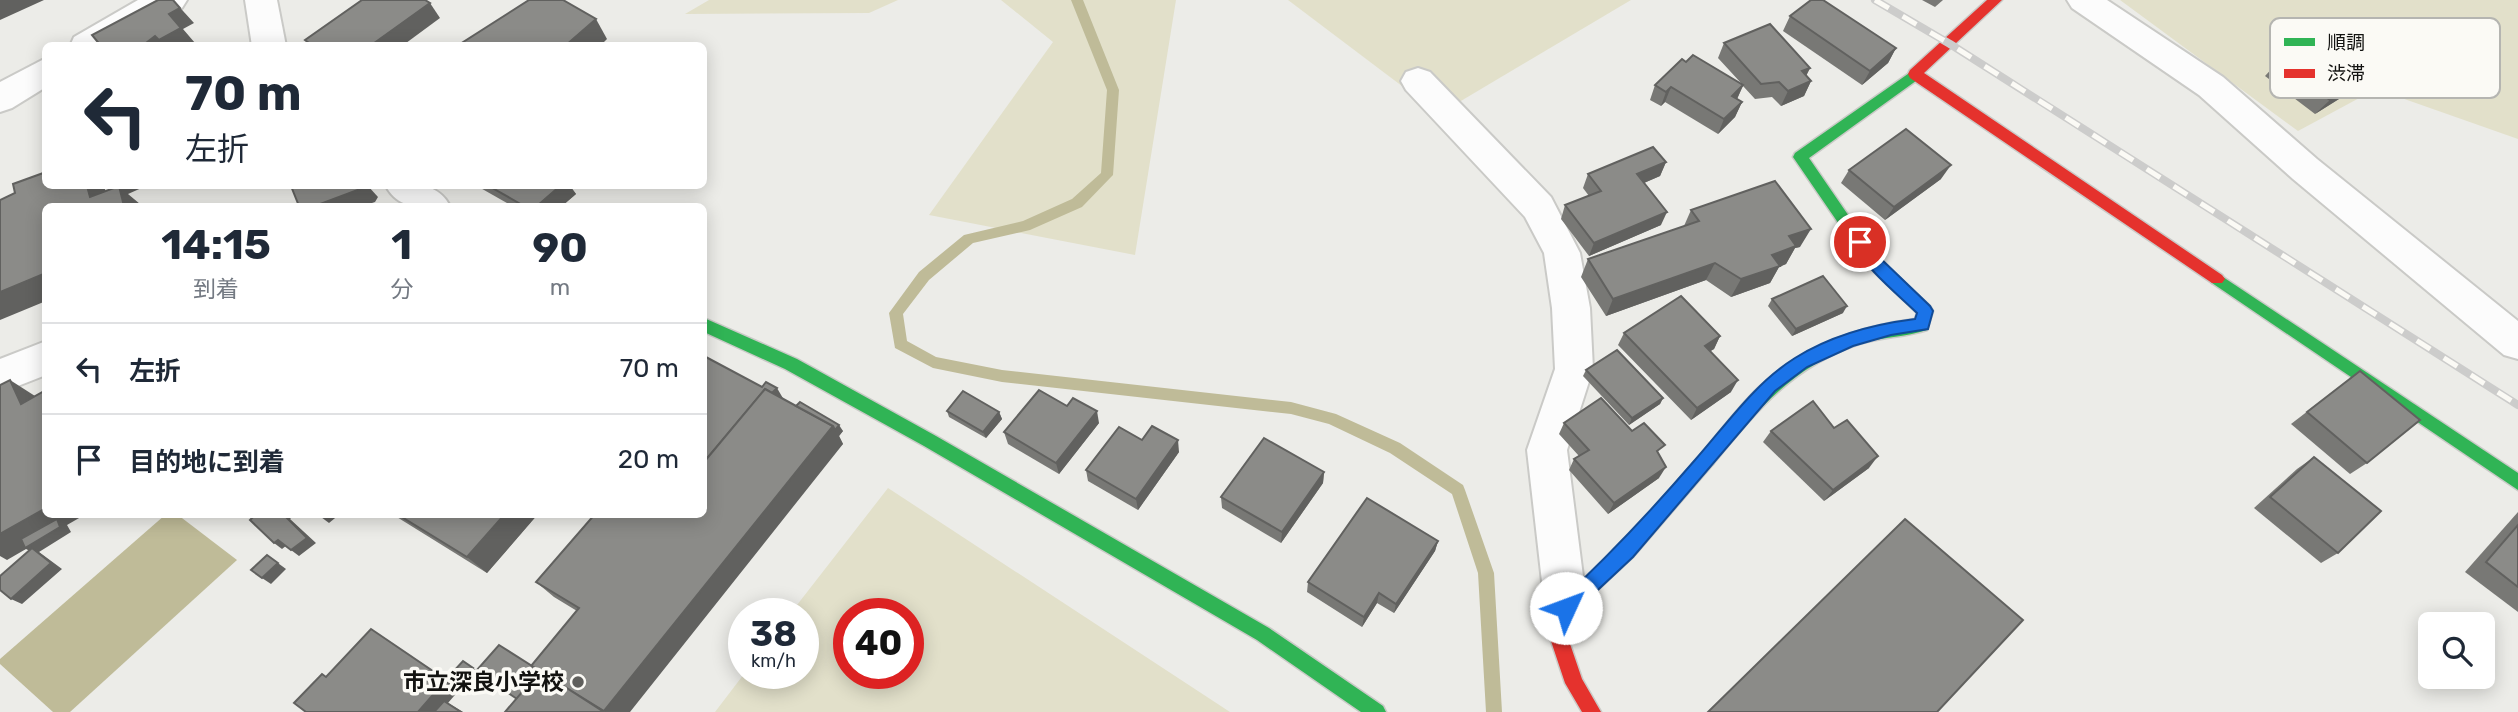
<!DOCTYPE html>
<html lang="ja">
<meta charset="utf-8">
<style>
body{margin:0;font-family:Rubik,"Noto Sans JP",sans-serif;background:#f6f6f7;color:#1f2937;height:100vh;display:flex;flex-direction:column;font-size:26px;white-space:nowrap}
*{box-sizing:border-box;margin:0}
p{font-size:23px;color:#747a83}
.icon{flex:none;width:38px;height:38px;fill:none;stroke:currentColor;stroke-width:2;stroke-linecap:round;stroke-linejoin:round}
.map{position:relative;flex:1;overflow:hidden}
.drawer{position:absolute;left:42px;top:203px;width:665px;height:315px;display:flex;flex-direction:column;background:#fff;border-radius:10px;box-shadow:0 4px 18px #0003}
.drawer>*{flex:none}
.top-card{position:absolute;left:42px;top:42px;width:665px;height:147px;border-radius:10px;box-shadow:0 4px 18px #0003;background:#fff;color:#1f2937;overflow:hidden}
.buttons{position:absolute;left:2418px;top:612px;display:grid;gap:14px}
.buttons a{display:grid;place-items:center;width:77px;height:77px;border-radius:10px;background:#fff;box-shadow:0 4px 18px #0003;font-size:35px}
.speed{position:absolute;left:728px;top:598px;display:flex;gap:14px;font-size:35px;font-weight:700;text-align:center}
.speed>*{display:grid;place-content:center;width:91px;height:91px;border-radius:50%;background:#fff;box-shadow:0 4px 18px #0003;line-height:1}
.speed small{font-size:18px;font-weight:400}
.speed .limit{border:10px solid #d22;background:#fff;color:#111}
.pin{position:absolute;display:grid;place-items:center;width:60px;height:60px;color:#fff;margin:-30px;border:4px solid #fff;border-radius:50%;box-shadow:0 2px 7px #0007}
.me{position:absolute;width:77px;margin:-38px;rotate:47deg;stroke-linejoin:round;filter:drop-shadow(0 0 5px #0008)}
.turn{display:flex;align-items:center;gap:24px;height:147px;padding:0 28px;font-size:32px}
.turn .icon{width:91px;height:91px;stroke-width:2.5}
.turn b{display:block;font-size:49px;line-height:60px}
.eta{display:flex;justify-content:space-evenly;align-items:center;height:119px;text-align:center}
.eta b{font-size:42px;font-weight:700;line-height:49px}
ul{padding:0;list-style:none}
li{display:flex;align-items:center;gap:21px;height:91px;padding:0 28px;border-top:2px solid #e0e1e3}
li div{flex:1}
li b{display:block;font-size:26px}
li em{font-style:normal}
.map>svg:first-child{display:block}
</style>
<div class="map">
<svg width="2518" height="712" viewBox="0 0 2518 712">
<rect width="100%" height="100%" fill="#ecece8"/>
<g fill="#e2e0ca" fill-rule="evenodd">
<polygon points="709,0 898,0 869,13 685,14"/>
<polygon points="1001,0 1176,0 1135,255 929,215 1053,42"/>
<polygon points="1288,0 1631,0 1439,114"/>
<polygon points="2120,0 2518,0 2518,139 2376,89 2298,131"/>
<path d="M 888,488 L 1230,712 L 715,712 L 744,674 L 803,674 L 803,614 L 790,614 ZM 908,614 L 908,674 L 849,674 L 849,614 Z"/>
</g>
<polygon fill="#bfbb98" points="165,515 178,515 237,560 70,712 53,712 0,664 0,659"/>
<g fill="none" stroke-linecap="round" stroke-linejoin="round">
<polygon fill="#bfbb98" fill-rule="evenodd" points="1071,0 1083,0 1119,90 1113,175 1082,207 1030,230 973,243 929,280 903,314 907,341 936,357 1002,370 1291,402 1336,414 1400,443 1463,485 1465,490 1494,573 1502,712 1486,712 1478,573 1452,494 1390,453 1329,424 1291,414 1002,382 933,368 895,348 889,313 919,272 964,235 1023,221 1072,199 1101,173 1107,90"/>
<g stroke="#cacac7" stroke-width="4">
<g id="street">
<polygon points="138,0 187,0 182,8 165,14 113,46 70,46 74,37"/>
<polygon points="245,0 277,0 286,46 252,46"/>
<polygon points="2067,0 2107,0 2223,77 2317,159 2518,321 2518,359 2504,355 2293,179 2199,95 2072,8"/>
<polygon points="46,58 46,87 12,108 0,112 0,82"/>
<polygon points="1418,68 1430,72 1551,197 1580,253 1590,308 1593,369 1567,450 1587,608 1581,622 1566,628 1551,622 1545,608 1527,450 1555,369 1552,308 1544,253 1525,217 1406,90 1401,81 1406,72"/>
<path d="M 386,186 C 411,184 437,181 450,206 C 425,208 399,211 386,186 Z"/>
<polygon points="46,341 46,375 0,393 0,359"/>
</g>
</g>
<g stroke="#cacac7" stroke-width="3">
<g id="fast">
<path d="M 1915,69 L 1922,74 L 1920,78 L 1809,158 L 1877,257 L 1930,306 L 1933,311 L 1927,330 C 1906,337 1882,337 1859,344 C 1791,367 1757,411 1713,464 L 1707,466 L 1701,464 L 1699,459 L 1701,454 C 1720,432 1737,408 1758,388 C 1801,347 1858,326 1915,319 L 1917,313 L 1867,265 L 1793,157 L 1795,153 Z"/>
<polygon points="2217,273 2518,473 2518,490 2212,283 2209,279 2212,275"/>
<polygon points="704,318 797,359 936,436 1269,628 1383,706 1386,712 1361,712 1257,640 924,446 785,369 704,332"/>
</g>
</g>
<g stroke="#cacac7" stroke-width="3">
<g id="jam">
<polygon points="1987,0 2002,0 1924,73 2222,275 2225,279 2222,283 2212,283 1910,78 1908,74 1910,70"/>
<polygon points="1707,452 1713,454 1715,459 1713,464 1633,557 1573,613 1567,635 1582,679 1601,712 1582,712 1565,683 1549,635 1560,602 1621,545 1701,454"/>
</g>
</g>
<use href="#street" fill="#fcfcfc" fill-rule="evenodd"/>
<use href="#fast" fill="#30b455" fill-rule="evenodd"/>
<use href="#jam" fill="#e5322d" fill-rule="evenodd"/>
<g stroke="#cccccb" stroke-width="8">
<polyline id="rail" points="1875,0 1950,44 2518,405"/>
</g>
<use href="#rail" stroke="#fbfaf5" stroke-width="5" stroke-dasharray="16" stroke-linecap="butt"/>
</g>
<g fill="#787875">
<polygon points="1922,0 1943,0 1935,7"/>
<polygon points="1790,16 1896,48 1888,63 1862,85 1783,31"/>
<polygon points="2379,40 2370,49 2374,77 2315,114 2265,76 2278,62"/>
<polygon points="1724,43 1810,68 1806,76 1811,81 1804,96 1781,106 1772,97 1755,99 1743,86 1737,99 1742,102 1735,117 1718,134 1665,102 1661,106 1650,100 1655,85 1686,62 1741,83 1718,58"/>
<polygon points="1666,162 1660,176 1644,183 1661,225 1589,256 1561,219 1565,205 1589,196 1583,188 1588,174"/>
<polygon points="1849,170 1941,179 1885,220 1841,183"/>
<polygon points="477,186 570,186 576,194 562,206 512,206"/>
<polygon points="1691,210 1800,247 1795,248 1786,264 1779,267 1770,283 1731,297 1706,280 1606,316 1581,277 1588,259 1684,226"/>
<polygon points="1772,299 1843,313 1792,336 1768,306"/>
<polygon points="1624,333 1720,336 1714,349 1710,351 1731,392 1691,420 1618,345"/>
<polygon points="1586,370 1663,398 1660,404 1629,425 1583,376"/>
<polygon points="2360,371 2367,463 2350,474 2291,424"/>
<polygon points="784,400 843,431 839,436 843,444 517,699 480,674 469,686 463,661 476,670 531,666 577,611 554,597 536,582"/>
<polygon points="1067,406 1099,423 1059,474 1008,444 1004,432"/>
<polygon points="947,411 999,412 1002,419 986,438 949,417"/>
<polygon points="1564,423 1632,431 1659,478 1608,514 1569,470 1574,459 1579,456 1559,434"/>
<polygon points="1834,428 1869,468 1824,501 1763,442 1771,431"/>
<polygon points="1179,452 1138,510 1088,481 1086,470"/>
<polygon points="2314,457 2338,553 2321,563 2254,508 2297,469"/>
<polygon points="1324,472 1323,483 1281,543 1222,508 1221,497"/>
<polygon points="2518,512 2518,612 2465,572"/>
<polygon points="392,514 538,514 487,573"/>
<polygon points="1438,541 1435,551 1394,613 1377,603 1362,627 1307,592 1308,582"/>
</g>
<g fill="#61615f">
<polygon points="0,0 44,0 0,20"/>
<polygon points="173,0 194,23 183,29 195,43 190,46 142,46 155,36 169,14"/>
<polygon points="430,3 440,18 402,46 370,46"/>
<polygon points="596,19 607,39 600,46 565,46"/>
<polygon points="1896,48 1888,63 1862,85 1870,71"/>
<polygon points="2389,62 2374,77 2315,114 2330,100"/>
<polygon points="1810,68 1803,82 1802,71"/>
<polygon points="1811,81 1804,96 1781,106 1788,91"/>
<polygon points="1743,85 1737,99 1732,96"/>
<polygon points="1671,87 1665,102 1661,106 1666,92"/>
<polygon points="1742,102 1735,117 1718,134 1724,119"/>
<polygon points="1666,162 1660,176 1632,188 1637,174"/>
<polygon points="1951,165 1941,179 1885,220 1894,207"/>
<polygon points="87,186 104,186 110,206 90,197"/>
<polygon points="113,186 146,186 128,194 140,204 140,206 124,206 120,191"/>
<polygon points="364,186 368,186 378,197 375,202 363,206 315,206"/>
<polygon points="560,186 570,186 576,194 562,206 537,206"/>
<polygon points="1667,212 1661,225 1589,256 1594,243"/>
<polygon points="1811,229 1800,247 1795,248 1786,264 1779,267 1770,283 1731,297 1741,279 1789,236"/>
<polygon points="1715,263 1706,280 1606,316 1613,299"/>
<polygon points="46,273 46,301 0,320 0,292"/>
<polygon points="1847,306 1843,313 1792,336 1796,329"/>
<polygon points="1720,336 1714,349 1698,359 1705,346"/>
<polygon points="10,380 35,396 21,404"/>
<polygon points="1738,380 1731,392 1691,420 1697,408"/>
<polygon points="777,388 784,400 704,473"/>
<polygon points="1663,398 1660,404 1629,425 1632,418"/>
<polygon points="1097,411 1099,423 1059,474 1056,463"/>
<polygon points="999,412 1002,419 986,438 983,432"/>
<polygon points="839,425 843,431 839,436 843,444 630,712 605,712 604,711 833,426"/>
<polygon points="1178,440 1179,452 1138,510 1136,499"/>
<polygon points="1878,456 1869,468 1824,501 1833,490"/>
<polygon points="1666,467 1659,478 1608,514 1614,503"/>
<polygon points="1324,472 1323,483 1281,543 1282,532"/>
<polygon points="46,508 46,514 86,514 67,525 71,532 39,552 62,569 22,604 11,599 36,554 26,549 7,560 0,556 0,534"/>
<polygon points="283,514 295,514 290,519 316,543 299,556 291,550"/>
<polygon points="325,514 340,514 329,523 321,517"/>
<polygon points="505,514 538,514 487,573 467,557"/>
<polygon points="278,540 287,545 282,549 274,543"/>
<polygon points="1438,541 1435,551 1394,613 1396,604"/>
<polygon points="267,555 286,569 271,584 262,578"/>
<polygon points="1379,593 1377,603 1362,627 1364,617"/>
<polygon points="371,629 460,689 448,703 463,712 418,712"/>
<polygon points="473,668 480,673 469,686 461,681"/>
</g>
<g fill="#8b8b88" stroke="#61615f" stroke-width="2">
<polygon points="158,0 173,0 180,8 169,14 181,28 159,40 155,36 142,46 101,46 92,35"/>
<polygon points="362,0 425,0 430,3 370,46 313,46 305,40"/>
<polygon points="529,0 563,0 596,19 565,46 457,46"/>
<polygon points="1811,0 1823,0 1896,48 1870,71 1790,16"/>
<polygon points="2347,19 2379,40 2368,47 2389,62 2330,100 2278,62"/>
<polygon points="1770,24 1810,68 1802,71 1811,81 1788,91 1779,82 1761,84 1724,43"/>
<polygon points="1693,55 1743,85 1732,96 1742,102 1724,119 1671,87 1666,92 1655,85 1682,59 1686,62"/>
<polygon points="1906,129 1951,165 1894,207 1849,170"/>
<polygon points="1653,147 1666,162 1637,174 1667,212 1594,243 1565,205 1601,191 1588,174"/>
<polygon points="46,172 46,186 87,186 90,197 119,186 124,206 46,206 46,273 0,292 0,200 15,193 13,184"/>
<polygon points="1775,181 1811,229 1789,236 1796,246 1772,255 1780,266 1741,279 1715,263 1613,299 1588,259 1699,221 1691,210"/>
<polygon points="291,186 364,186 363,188 315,206 299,206"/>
<polygon points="489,186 560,186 537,206 524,206"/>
<polygon points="1823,276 1847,306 1796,329 1772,299"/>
<polygon points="1681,296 1720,336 1705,346 1738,380 1697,408 1624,333"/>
<polygon points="1617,350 1663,398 1632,418 1586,370"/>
<polygon points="704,356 762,387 766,382 777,388 772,393 765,389 704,462"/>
<polygon points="2360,371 2420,420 2367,463 2307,412"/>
<polygon points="10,380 21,404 46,390 46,508 0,534 0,385"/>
<polygon points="765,389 833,426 604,711 531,666 579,608 536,582 595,514 704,514 704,462"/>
<polygon points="1039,390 1067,406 1073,398 1097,411 1056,463 1004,432"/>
<polygon points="963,391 999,412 983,432 947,411"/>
<polygon points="1601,398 1632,431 1644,423 1665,445 1657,451 1666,467 1614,503 1574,459 1589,450 1564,423"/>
<polygon points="1813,401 1834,428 1847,420 1878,456 1833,490 1771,431"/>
<polygon points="800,402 839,425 835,430 833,426 796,406"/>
<polygon points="1152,426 1178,440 1136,499 1086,470 1119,427 1142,440"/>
<polygon points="1264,438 1324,472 1282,532 1221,497"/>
<polygon points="2314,457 2381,511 2338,553 2270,497"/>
<polygon points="1367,498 1438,541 1396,604 1379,593 1364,617 1308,582"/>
<polygon points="256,514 283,514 307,538 291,550 278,540 274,543 250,520"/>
<polygon points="397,514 505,514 467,557"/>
<polygon points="57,519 60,527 25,548 21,539"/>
<polygon points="1905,519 2023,620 1937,712 1708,712"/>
<polygon points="2518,525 2518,587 2486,562"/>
<polygon points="32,548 51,563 11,599 0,590 0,576"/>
<polygon points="267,555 278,563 262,578 251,570"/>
<polygon points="371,629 446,680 418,712 306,712 294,703 322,674 326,677"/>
<polygon points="499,645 540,671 531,666 540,672 517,699 476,671"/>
<polygon points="463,661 473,668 461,681 451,674"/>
<polygon points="540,671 579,696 604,712 505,712"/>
<polygon points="444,701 461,712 434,712"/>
</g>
<path fill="#1a73e8" stroke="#114b97" stroke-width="2" d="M 1860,236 L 1865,238 L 1878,256 L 1930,306 L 1933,311 L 1928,329 L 1891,335 L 1853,346 L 1807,367 L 1775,391 L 1633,557 L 1572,614 L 1566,616 L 1559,614 L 1557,608 L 1559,602 C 1609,556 1651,511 1695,460 C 1726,425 1755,383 1795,358 C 1830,336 1875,324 1915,319 L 1917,313 C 1894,291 1867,270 1852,242 Z"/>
<circle fill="#5f5f5c" stroke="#fbfaf5" stroke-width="2.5" cx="578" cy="682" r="7"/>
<g text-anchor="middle" stroke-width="7" stroke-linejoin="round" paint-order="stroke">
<g font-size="23" font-weight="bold" fill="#131311" stroke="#fbfaf5" text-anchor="end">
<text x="564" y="690">市立深良小学校</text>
</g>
</g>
<rect x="2270" y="18" width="230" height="80" rx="10" fill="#fbfaf5" stroke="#b5b5b1" stroke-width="2"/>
<rect x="2284" y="38" width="31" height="8" fill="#30b455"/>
<rect x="2284" y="69" width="31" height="9" fill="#e5322d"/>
<g font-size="19" fill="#131311">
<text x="2327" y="49">順調</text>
<text x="2327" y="80">渋滞</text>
</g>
</svg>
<div class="buttons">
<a><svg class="icon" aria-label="search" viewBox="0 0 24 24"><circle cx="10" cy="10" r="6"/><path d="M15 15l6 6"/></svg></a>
</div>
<div class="speed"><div>38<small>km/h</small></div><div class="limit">40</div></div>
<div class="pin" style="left:1860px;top:242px;background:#d93025"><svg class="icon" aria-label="arrive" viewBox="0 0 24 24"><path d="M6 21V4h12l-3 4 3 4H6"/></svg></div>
<svg class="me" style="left:1566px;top:608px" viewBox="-20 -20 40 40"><circle r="19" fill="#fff"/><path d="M0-13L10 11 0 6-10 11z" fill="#1a73e8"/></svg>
<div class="top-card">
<div class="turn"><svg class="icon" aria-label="left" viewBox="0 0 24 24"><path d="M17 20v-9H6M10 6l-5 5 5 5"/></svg><div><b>70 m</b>左折</div></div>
</div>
<section class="drawer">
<div class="eta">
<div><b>14:15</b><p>到着</p></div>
<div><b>1</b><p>分</p></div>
<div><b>90</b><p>m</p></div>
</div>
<ul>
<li><svg class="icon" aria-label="left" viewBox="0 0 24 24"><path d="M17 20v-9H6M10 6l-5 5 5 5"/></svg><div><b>左折</b></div><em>70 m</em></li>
<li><svg class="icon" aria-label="arrive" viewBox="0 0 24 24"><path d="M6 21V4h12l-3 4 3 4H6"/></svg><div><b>目的地に到着</b></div><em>20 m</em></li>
</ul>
</section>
</div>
